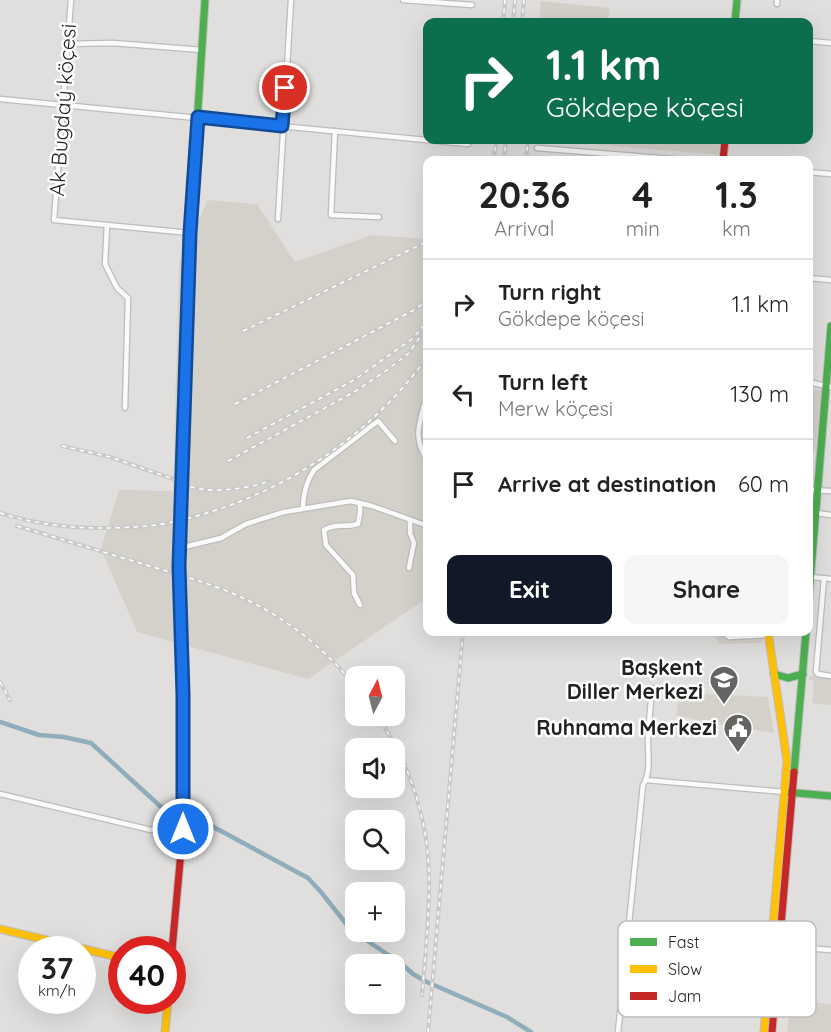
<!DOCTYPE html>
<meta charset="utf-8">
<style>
body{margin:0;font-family:Quicksand,sans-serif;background:#f6f6f6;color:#222;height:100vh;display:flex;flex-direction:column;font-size:22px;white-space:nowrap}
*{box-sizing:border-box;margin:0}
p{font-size:20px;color:#767676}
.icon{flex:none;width:33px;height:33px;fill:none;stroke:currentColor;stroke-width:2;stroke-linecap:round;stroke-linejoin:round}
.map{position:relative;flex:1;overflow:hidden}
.sheet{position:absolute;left:423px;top:156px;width:390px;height:480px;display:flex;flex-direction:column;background:#fff;border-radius:12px;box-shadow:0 6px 24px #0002}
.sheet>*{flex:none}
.guide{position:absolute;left:423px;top:18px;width:390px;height:126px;border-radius:12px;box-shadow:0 6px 24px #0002;background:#0b6e4f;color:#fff;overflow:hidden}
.needle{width:39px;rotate:7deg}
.controls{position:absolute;left:345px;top:666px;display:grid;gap:12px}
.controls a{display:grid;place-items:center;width:60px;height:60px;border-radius:12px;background:#fff;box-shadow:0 6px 24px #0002;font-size:30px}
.speed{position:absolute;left:18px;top:936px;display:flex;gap:12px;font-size:30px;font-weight:700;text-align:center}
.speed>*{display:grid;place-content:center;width:78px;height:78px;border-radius:50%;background:#fff;box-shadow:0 6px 24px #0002;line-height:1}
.speed small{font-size:15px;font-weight:400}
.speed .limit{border:9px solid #d22;background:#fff;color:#111}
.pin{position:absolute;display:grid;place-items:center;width:51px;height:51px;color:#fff;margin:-26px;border:3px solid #fff;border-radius:50%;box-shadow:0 2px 6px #0007}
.me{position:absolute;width:66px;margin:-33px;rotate:0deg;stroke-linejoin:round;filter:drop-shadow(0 0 4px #0008)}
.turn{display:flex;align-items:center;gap:21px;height:126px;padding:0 24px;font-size:27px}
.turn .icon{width:78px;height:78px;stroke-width:2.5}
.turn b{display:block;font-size:42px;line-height:51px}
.eta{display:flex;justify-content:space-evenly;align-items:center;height:102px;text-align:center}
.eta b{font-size:36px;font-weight:700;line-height:42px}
.button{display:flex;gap:12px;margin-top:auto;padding:12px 24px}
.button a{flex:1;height:69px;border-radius:12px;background:#111827;color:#fff;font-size:24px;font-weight:700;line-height:69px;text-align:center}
.button a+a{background:#f6f6f6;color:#222}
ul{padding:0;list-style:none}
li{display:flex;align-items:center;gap:18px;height:90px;padding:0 24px;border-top:2px solid #e0e0e0}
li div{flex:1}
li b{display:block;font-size:22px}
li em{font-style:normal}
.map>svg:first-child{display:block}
</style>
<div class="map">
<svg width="831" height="1032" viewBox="0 0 831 1032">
<rect width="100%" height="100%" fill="#e0dfdd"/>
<g fill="#d4d1ca">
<polygon points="541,1 610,8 608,22 539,22"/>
<polygon points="549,140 720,140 718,155"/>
<polygon points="208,200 257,204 295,262 372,235 427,239 427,598 308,679 137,632 101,549 119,490 173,491 179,263"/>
<polygon points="808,387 823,391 815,450 813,453 809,454"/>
<polygon points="711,632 762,632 763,643 720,644"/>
<polygon points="809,676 831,678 831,705 812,703 814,681 809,680"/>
<polygon points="680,693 768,697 774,733 712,723 676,715"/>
<polygon points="791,1000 831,1004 831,1032 787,1032"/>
</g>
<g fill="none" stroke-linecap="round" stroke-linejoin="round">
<polyline stroke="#8fadbb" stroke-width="4.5" points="0,722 39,735 64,737 91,743 171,816 195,817 308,878 321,892 347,925 357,934 402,964 413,974 427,982 507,1017 531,1032"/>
<g stroke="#bdbcbb" stroke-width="7">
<g id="street">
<polyline points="71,0 54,220 190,233"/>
<polyline points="403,0 472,5"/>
<polyline points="777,4 777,0"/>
<polyline points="808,41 831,43"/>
<polyline points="67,44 113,43 202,50"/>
<polyline points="0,99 468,144"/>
<polyline points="335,131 331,215 379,217"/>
<polyline points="537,148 685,160"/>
<polyline points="808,172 831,174"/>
<polyline points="278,219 291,0"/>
<polyline points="107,225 105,264 117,288 128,298 125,408"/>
<polyline points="808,278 831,280"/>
<polyline points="808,382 831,387"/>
<path d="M 424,405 C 419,426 414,436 425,457 L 428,458"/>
<polyline points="808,490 831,491"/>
<path d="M 360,503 L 360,513 L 358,524 C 345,528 335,523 324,530 L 326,545 L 353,575 L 354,593 L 360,605"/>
<path d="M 303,508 C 303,493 306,482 314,470 L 378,421 L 395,441"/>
<polyline points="816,513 831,515"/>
<polyline points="180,548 221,538 246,524 284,512 351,501 372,506 428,526"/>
<polyline points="409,568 414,543 410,533 410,520"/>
<polyline points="811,577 831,579"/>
<polyline points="824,578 816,672 818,674 831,676"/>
<polyline points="723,632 729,637 768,635"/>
<polyline points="646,780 785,792"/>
<polyline points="0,794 151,830 155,829 164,822 183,823"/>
<polyline points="628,930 772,945"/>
<polyline points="780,946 831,950"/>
<path d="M 618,1032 L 643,785 C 651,772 648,757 648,742 C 648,725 651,706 652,688"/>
</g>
</g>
<g stroke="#bdbcbb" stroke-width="9">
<g id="fast">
<polyline points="735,22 737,0"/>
<polyline points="188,294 190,233 205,0"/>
<polyline points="808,607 831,326"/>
<polyline points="774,674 788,678 803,674"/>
<polyline points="794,772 806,632"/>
<polyline points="785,792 831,796"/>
</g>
</g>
<g stroke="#bdbcbb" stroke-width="9">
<g id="slow">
<polyline points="0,929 122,958"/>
<polyline points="165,1032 168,1000"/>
<polyline points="764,1032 787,761 768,632"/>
</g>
</g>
<g stroke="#bdbcbb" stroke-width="9">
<g id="jam">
<polyline points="723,160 725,140"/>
<polyline points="179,566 188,294"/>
<polyline points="172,950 183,829 183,695 179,582"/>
<polyline points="772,1032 794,772"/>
</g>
</g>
<use href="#street" stroke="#fafafa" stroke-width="4.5"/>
<use href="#fast" stroke="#4caf50" stroke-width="7"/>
<use href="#slow" stroke="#ffc107" stroke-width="7"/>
<use href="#jam" stroke="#c62828" stroke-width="7"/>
<g stroke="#cacac9" stroke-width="4">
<g id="rail">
<polyline points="503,22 505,0"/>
<polyline points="513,22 515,0"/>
<polyline points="522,22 524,0"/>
<polyline points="493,160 497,140"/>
<polyline points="504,160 506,140"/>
<polyline points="526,160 528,140"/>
<polyline points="243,331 428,241"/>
<polyline points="235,404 414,310 428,300"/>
<polyline points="247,438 354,380 412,339 428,321"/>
<path d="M 62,446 L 110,457 L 182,482 C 200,496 249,489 269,481"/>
<polyline points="228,461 354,392 387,370 409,353 422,334"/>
<path d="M 0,513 C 32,523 66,528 99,528 C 125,528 156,527 181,520 C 279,497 369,438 428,356"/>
<path d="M 17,526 C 58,538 99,551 140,563 C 175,574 212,583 245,599 C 288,619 326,650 356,687"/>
<polyline points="0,682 10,700"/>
<path d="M 377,716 C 411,764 430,825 429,885 C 429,922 425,959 422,995"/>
<polyline points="428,1032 463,632"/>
</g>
</g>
<use href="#rail" stroke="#fff" stroke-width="1.5" stroke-dasharray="4.5" stroke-linecap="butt"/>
<g stroke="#bdbcbb" stroke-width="9" stroke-linecap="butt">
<polyline id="fast-bridge" points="179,566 179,582"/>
</g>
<use href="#fast-bridge" stroke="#4caf50" stroke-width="7"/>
</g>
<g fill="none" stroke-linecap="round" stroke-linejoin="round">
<g stroke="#114b97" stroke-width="15">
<polyline id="route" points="183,829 183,695 179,566 190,233 198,117 282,126 285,88"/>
</g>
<use href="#route" stroke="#1a73e8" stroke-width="10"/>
</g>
<defs>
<g id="university-pin" transform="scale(1.5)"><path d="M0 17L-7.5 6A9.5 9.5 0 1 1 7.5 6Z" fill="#646462" stroke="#fff"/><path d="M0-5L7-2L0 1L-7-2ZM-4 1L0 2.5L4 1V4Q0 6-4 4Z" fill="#fff"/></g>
<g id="civic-pin" transform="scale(1.5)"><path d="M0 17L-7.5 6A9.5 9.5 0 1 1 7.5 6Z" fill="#646462" stroke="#fff"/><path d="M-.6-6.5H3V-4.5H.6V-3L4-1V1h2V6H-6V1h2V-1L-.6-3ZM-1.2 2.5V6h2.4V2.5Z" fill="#fff"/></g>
</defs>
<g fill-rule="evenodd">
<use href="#university-pin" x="724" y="680"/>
<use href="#civic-pin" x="738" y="728"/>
</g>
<g text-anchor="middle" stroke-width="5" stroke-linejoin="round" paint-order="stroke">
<g font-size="21" fill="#222120" stroke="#fff">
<text transform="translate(63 110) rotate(-86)" y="7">Ak Bugdaý köçesi</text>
</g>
<g font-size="21" font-weight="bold" fill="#222120" stroke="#fff" text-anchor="end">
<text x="703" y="675">Başkent<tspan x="703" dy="24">Diller Merkezi</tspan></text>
<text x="717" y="735">Ruhnama Merkezi</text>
</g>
</g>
<rect x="618" y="921" width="198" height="96" rx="9" fill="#fff" stroke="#bdbcbc" stroke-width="1.5"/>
<rect x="630" y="938" width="27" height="8" fill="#4caf50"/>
<rect x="630" y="965" width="27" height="8" fill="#ffc107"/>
<rect x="630" y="992" width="27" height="8" fill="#c62828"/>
<g font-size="16" fill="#222120">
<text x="668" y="948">Fast</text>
<text x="668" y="975">Slow</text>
<text x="668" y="1002">Jam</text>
</g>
</svg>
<div class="controls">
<a><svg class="needle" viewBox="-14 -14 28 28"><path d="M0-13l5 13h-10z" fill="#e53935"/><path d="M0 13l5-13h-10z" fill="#767676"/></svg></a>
<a><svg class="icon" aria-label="sound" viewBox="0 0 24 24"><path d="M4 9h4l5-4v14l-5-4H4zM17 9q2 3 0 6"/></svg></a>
<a><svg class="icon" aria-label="search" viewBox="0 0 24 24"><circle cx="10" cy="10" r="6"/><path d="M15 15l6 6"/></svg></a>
<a>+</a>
<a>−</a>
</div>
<div class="speed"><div>37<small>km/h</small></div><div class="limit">40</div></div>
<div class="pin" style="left:285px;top:88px;background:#d93025"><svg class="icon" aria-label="arrive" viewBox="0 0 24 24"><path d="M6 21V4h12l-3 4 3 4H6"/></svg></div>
<svg class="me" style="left:183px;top:829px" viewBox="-20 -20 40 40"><circle r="17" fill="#1a73e8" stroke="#fff" stroke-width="3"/><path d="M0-11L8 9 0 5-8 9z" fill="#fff"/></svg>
<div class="guide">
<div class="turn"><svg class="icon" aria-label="right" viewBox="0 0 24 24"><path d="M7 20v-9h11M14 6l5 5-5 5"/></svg><div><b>1.1 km</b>Gökdepe köçesi</div></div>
</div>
<section class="sheet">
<div class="eta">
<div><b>20:36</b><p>Arrival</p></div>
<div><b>4</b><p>min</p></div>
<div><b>1.3</b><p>km</p></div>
</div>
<ul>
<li><svg class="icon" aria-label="right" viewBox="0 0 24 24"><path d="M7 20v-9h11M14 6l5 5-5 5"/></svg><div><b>Turn right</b><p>Gökdepe köçesi</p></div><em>1.1 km</em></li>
<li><svg class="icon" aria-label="left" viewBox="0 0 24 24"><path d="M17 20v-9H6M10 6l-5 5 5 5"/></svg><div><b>Turn left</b><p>Merw köçesi</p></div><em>130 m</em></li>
<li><svg class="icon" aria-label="arrive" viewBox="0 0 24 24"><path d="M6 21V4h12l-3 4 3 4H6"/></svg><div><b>Arrive at destination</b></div><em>60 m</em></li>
</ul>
<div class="button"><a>Exit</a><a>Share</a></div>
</section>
</div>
